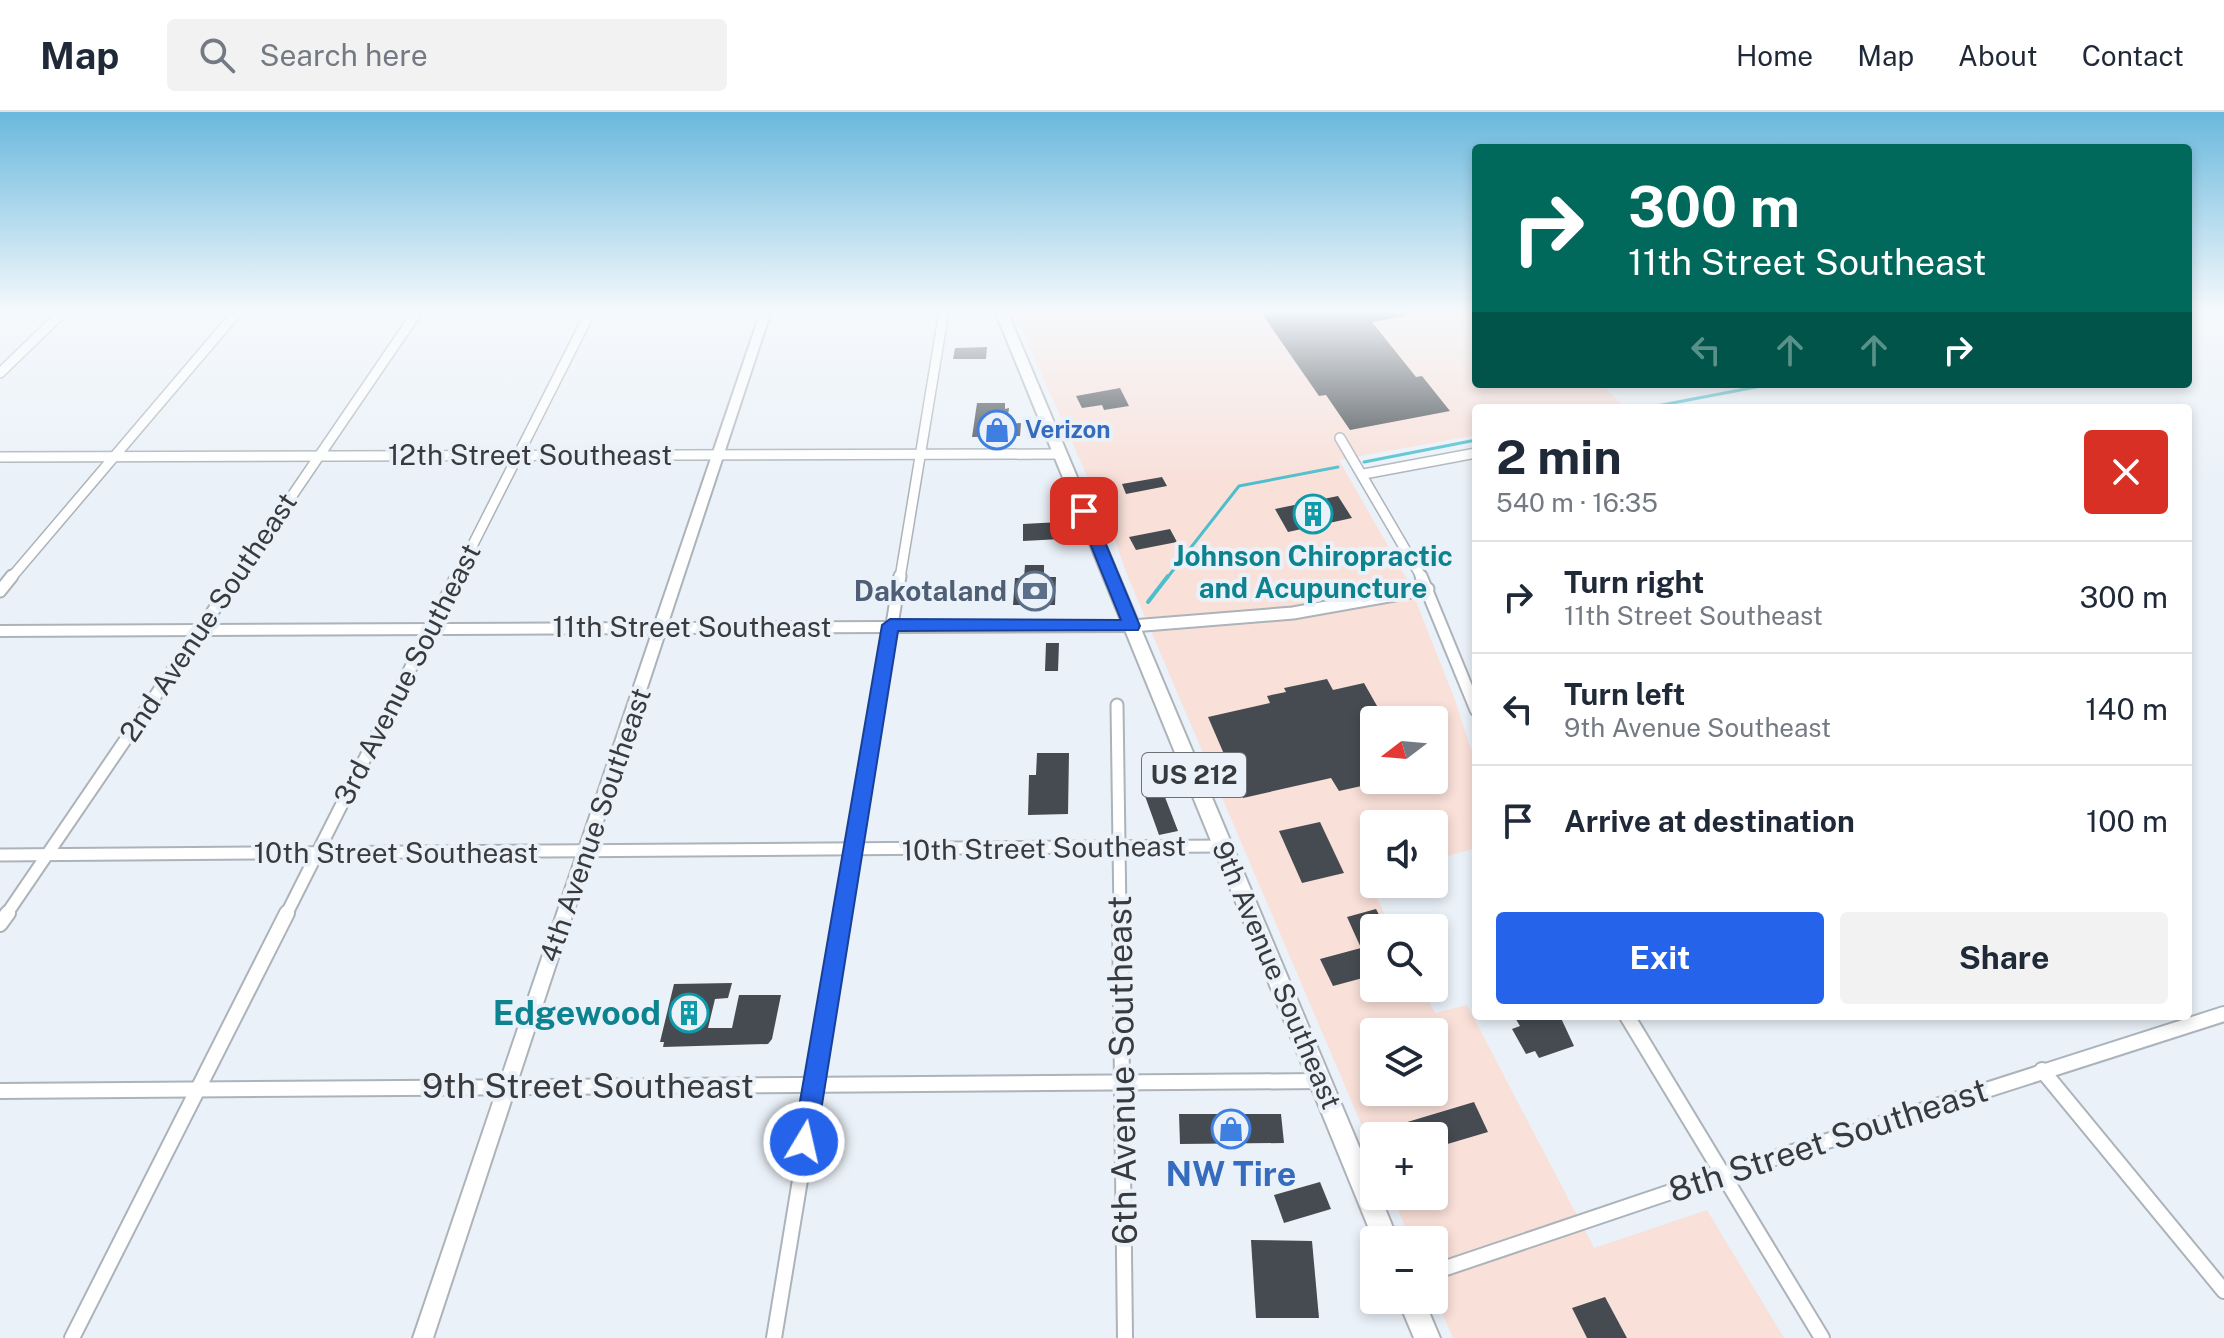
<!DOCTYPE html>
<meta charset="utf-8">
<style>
body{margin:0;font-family:"Public Sans",sans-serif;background:#f2f2f3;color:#1f2937;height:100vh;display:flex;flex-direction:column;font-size:30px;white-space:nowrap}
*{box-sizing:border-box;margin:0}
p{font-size:26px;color:#747a83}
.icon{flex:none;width:44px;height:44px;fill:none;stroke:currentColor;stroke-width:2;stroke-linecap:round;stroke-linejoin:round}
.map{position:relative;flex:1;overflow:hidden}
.side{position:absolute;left:1472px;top:292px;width:720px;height:616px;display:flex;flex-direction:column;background:#fff;border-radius:8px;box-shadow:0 4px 12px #0003}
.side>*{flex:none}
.top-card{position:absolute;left:1472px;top:32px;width:720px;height:244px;border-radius:8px;box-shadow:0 4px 12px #0003;background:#00695c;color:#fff;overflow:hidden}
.needle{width:52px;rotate:254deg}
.controls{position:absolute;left:1360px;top:594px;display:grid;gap:16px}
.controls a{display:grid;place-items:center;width:88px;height:88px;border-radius:8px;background:#fff;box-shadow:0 4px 12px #0003;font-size:40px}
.pin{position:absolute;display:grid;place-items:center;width:68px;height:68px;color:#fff;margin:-34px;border-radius:16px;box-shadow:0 4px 12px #0006}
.me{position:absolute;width:88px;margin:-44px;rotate:9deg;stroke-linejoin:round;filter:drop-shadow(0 0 6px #0008)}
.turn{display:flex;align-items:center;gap:28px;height:168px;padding:0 24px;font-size:36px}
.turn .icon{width:104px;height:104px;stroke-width:2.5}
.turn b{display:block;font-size:56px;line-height:68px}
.lanes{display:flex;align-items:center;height:76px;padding:0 24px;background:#0003;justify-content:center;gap:40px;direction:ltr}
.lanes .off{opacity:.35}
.round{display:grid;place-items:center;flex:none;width:84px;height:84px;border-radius:8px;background:#f2f2f3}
.summary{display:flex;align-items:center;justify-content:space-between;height:136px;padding:0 24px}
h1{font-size:48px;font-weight:700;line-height:60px}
.cta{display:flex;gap:16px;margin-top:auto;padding:16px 24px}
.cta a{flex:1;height:92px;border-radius:8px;background:#2563eb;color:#fff;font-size:32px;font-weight:700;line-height:92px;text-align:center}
.cta a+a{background:#f2f2f3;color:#1f2937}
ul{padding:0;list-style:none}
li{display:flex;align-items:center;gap:24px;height:112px;padding:0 24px;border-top:2px solid #e0e1e3}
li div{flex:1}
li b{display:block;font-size:30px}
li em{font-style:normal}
header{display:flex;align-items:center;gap:48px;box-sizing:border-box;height:112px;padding:0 40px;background:#fff;border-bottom:2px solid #e0e1e3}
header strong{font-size:38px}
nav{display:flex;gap:44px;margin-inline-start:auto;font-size:28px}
.search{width:560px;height:72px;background:#f2f2f3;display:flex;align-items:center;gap:20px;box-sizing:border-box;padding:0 28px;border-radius:8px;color:#747a83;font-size:30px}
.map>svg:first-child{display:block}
</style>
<header>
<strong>Map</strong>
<div class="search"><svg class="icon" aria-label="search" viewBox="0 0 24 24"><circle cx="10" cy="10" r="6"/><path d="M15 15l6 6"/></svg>Search here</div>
<nav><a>Home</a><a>Map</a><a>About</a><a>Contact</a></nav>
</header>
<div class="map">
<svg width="2224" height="1226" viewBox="0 0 2224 1226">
<rect width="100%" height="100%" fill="#eaf1f8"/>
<path fill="#f9e0d9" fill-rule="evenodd" d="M 1013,199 L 1476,199 L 1476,272 L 1602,272 L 1625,296 L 1476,296 L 1476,323 L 1339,348 L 1408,469 L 1455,588 L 1476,653 L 1476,736 L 1434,748 L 1434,712 L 1374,712 L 1374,764 L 1367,767 L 1392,816 L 1374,816 L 1374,876 L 1422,876 L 1435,901 L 1467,893 L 1594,1136 L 1707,1098 L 1784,1226 L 1453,1226 L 1434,1183 L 1434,1128 L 1411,1128 L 1392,1084 L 1434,1084 L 1434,1024 L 1374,1024 L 1374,1042 L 1128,465 L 1110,415 ZM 1374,608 L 1434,608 L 1434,668 L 1374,668 ZM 1374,920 L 1434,920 L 1434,980 L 1374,980 Z"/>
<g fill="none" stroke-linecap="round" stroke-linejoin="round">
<g stroke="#4cbecd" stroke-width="3">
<polyline points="1646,296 1772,272"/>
<polyline points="1364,350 1476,328"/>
<polyline points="1167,466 1239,374 1338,355"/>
</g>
<polyline stroke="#4cbecd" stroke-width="4" points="1148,490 1168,464"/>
</g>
<g fill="#454b50">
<polygon points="1260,199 1405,199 1405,204 1372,210 1416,265 1422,264 1450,299 1350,318 1326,283 1319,284"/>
<polygon points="987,235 986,247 953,247 955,236"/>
<polygon points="1120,276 1129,294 1104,298 1102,293 1082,296 1076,284"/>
<polygon points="977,291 1005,291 1005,297 1009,296 1007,312 1021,311 1020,324 972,325"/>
<polygon points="1162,365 1167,374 1126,382 1122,372"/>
<polygon points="1338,384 1352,406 1288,420 1275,397"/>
<polygon points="1060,410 1061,427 1023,429 1023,412"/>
<polygon points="1170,417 1177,430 1136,438 1129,425"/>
<polygon points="1025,453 1044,453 1044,465 1056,465 1055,493 1013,493 1015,466 1024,466"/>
<polygon points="1046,531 1059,531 1058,559 1045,559"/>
<polygon points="1327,567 1333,578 1364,571 1385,608 1374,608 1374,652 1366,654 1375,671 1339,679 1331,666 1243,686 1208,605 1270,591 1267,584 1286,580 1284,576"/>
<polygon points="1037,641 1069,641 1068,702 1028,703 1029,663 1036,663"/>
<polygon points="1163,680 1178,719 1159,723 1145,684"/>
<polygon points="1320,710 1344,761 1302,771 1279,719"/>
<polygon points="1376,797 1386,816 1374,816 1374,863 1333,874 1320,847 1361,836 1347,805"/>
<polygon points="732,871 728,886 715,887 708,916 732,916 739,883 781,883 772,927 768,932 663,935 664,930 660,930 674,872"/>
<polygon points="1514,904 1560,904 1574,934 1539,946 1535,939 1526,942 1512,917 1520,914"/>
<polygon points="1474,990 1488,1020 1434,1036 1434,1024 1398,1024 1394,1014"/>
<polygon points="1179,1002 1281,1002 1284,1031 1180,1032"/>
<polygon points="1320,1070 1331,1097 1284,1111 1274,1083"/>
<polygon points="1251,1128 1312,1129 1319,1206 1256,1206"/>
<polygon points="1605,1185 1627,1226 1587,1226 1572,1196"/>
</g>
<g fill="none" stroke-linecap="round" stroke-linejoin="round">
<g stroke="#acb3b9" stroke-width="12">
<g id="minor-far2">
<polyline points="0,261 64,199"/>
<polyline points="1340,326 1422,466"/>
<polyline points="0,345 1061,342"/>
<polyline points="1364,362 1476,341"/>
<polyline points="11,466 238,199"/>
<polyline points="236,466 418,199"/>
<polyline points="456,466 591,199"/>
<polyline points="900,466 944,199"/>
</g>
</g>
<g stroke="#acb3b9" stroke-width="15">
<g id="minor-far1">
<polyline points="1421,464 1476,598"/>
<polyline points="0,479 12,464"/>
<polyline points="1132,514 1293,501 1428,477"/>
<polyline points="1117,593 1120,803"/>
<polyline points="0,743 1223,734"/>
<polyline points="6,803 237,464"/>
<polyline points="286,803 457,464"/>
<polyline points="844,803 900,464"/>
</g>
</g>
<g stroke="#acb3b9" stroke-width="18">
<g id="minor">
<polyline points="1120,801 1125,1226"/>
<polyline points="0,812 8,801"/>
<polyline points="1627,904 1822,1226"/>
<polyline points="2042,958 2224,1179"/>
<polyline points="0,979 1320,969"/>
<polyline points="1434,1160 1721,1063 2224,902"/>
<polyline points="72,1226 287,801"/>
<polyline points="774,1226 844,801"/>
</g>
</g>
<g stroke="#acb3b9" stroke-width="4">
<polygon id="tertiary" points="761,199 771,199 668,511 1132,509 1139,514 1132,519 665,521 433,1226 413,1226 652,521 0,524 0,514 655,511"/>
</g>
<g stroke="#acb3b9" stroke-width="4">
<g id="primary">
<polygon points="995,199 1007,199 1374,1070 1374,1084 1380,1084 1398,1128 1374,1129"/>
<polygon points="1398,1188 1424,1188 1440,1226 1414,1226"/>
</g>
</g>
<use href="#minor-far2" stroke="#fff" stroke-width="9"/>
<use href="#minor-far1" stroke="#fff" stroke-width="11"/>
<use href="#minor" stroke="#fff" stroke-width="14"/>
<use href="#tertiary" fill="#fff" fill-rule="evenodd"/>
<use href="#primary" fill="#fff" fill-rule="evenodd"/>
</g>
<linearGradient id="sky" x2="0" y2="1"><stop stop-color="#69b8dd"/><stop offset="0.54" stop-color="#f6f9fc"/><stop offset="1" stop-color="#f6f9fc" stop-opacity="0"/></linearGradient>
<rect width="2224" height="370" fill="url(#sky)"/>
<polygon fill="#2563eb" stroke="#184099" stroke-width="2" points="1084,394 1092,399 1140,514 1138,518 898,519 816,1030 813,1038 804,1042 796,1038 793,1030 882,513 890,507 1121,508 1077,399"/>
<defs>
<g id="shop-ring" transform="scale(2)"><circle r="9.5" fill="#eaf1f8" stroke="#3f7fe0" stroke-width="1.5"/><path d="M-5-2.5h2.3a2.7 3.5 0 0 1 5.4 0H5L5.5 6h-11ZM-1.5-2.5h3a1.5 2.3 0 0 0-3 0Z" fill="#3f7fe0"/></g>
<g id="building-ring" transform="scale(2)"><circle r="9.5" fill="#eaf1f8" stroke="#0f9aa8" stroke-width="1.5"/><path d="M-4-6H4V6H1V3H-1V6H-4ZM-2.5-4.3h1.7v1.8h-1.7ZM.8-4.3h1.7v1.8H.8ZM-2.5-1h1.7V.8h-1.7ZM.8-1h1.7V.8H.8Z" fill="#0f9aa8"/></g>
<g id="bank-ring" transform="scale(2)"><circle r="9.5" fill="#eaf1f8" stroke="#5c6f8a" stroke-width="1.5"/><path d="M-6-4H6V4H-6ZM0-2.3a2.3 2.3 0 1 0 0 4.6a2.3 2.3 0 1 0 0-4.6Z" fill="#5c6f8a"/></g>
</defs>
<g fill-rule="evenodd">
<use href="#shop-ring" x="997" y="318"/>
<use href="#building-ring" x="1313" y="402"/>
<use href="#bank-ring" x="1035" y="479"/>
<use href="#building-ring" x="689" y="901"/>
<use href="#shop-ring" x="1231" y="1017"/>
</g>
<g text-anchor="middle" stroke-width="8" stroke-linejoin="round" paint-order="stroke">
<g font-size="24" font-weight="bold" fill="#366cbe" stroke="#eaf1f8" text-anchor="start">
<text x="1025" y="326">Verizon</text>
</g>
<rect fill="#eaf1f8" stroke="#6d7175" stroke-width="2" x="1142" y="641" width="104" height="44" rx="6"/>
<g font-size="26" font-weight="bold" fill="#383a3d">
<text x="1194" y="672">US 212</text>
</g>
<g font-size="28" fill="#383a3d" stroke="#eaf1f8">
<text x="530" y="353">12th Street Southeast</text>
<text transform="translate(208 505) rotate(-56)" y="10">2nd Avenue Southeast</text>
<text x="692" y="525">11th Street Southeast</text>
<text transform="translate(407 562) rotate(-63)" y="10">3rd Avenue Southeast</text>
<text transform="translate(595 713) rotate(-71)" y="10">4th Avenue Southeast</text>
<text transform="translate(1044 736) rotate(-1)" y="10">10th Street Southeast</text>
<text x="396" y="751">10th Street Southeast</text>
<text transform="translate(1277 863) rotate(67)" y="10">9th Avenue Southeast</text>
</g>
<g font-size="28" font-weight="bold" fill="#0d838f" stroke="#eaf1f8">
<text x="1313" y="454">Johnson Chiropractic<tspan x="1313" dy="32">and Acupuncture</tspan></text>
</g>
<g font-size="28" font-weight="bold" fill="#4e5e75" stroke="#eaf1f8" text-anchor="end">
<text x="1007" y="489">Dakotaland</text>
</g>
<g font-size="34" font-weight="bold" fill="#0d838f" stroke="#eaf1f8" text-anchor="end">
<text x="661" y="913">Edgewood</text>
</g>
<g font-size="34" fill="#383a3d" stroke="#eaf1f8">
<text transform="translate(1122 958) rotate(-91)" y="12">6th Avenue Southeast</text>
<text x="588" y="986">9th Street Southeast</text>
<text transform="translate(1828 1028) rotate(-18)" y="12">8th Street Southeast</text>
</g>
<g font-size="34" font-weight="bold" fill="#366cbe" stroke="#eaf1f8">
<text x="1231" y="1074">NW Tire</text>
</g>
</g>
</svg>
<div class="controls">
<a><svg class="needle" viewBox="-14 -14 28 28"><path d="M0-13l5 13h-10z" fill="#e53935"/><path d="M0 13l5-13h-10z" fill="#747a83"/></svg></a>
<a><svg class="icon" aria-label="sound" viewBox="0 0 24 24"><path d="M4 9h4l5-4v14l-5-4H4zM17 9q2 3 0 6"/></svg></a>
<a><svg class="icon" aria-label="search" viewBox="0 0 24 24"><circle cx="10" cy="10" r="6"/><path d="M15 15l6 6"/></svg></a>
<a><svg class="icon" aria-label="layers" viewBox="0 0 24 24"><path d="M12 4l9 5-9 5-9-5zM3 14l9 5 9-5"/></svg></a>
<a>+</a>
<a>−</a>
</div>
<div class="pin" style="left:1084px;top:399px;background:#d93025"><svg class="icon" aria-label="arrive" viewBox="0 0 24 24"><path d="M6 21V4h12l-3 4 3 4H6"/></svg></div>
<svg class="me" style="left:804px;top:1030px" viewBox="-20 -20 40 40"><circle r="17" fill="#2563eb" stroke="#fff" stroke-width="3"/><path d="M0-11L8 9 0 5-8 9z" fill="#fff"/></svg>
<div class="top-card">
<div class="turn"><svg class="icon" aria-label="right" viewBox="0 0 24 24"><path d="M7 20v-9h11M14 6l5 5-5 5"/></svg><div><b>300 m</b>11th Street Southeast</div></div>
<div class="lanes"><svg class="icon off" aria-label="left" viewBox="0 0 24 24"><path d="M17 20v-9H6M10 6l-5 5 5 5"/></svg><svg class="icon off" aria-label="ahead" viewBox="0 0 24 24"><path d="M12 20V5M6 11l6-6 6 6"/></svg><svg class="icon off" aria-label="ahead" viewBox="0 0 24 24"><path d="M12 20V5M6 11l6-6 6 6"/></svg><svg class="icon" aria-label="right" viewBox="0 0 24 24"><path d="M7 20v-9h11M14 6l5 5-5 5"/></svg></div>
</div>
<section class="side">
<div class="summary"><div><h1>2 min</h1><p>540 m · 16:35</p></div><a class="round" style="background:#d93025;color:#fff"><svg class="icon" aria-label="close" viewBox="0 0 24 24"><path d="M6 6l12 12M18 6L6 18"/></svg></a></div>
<ul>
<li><svg class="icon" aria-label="right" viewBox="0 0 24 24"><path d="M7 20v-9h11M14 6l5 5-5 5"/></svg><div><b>Turn right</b><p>11th Street Southeast</p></div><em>300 m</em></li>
<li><svg class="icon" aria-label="left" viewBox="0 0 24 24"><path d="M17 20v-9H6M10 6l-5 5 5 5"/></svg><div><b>Turn left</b><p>9th Avenue Southeast</p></div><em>140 m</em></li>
<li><svg class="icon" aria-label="arrive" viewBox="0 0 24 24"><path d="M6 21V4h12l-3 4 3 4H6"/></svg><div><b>Arrive at destination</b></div><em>100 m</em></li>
</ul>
<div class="cta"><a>Exit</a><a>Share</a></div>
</section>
</div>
